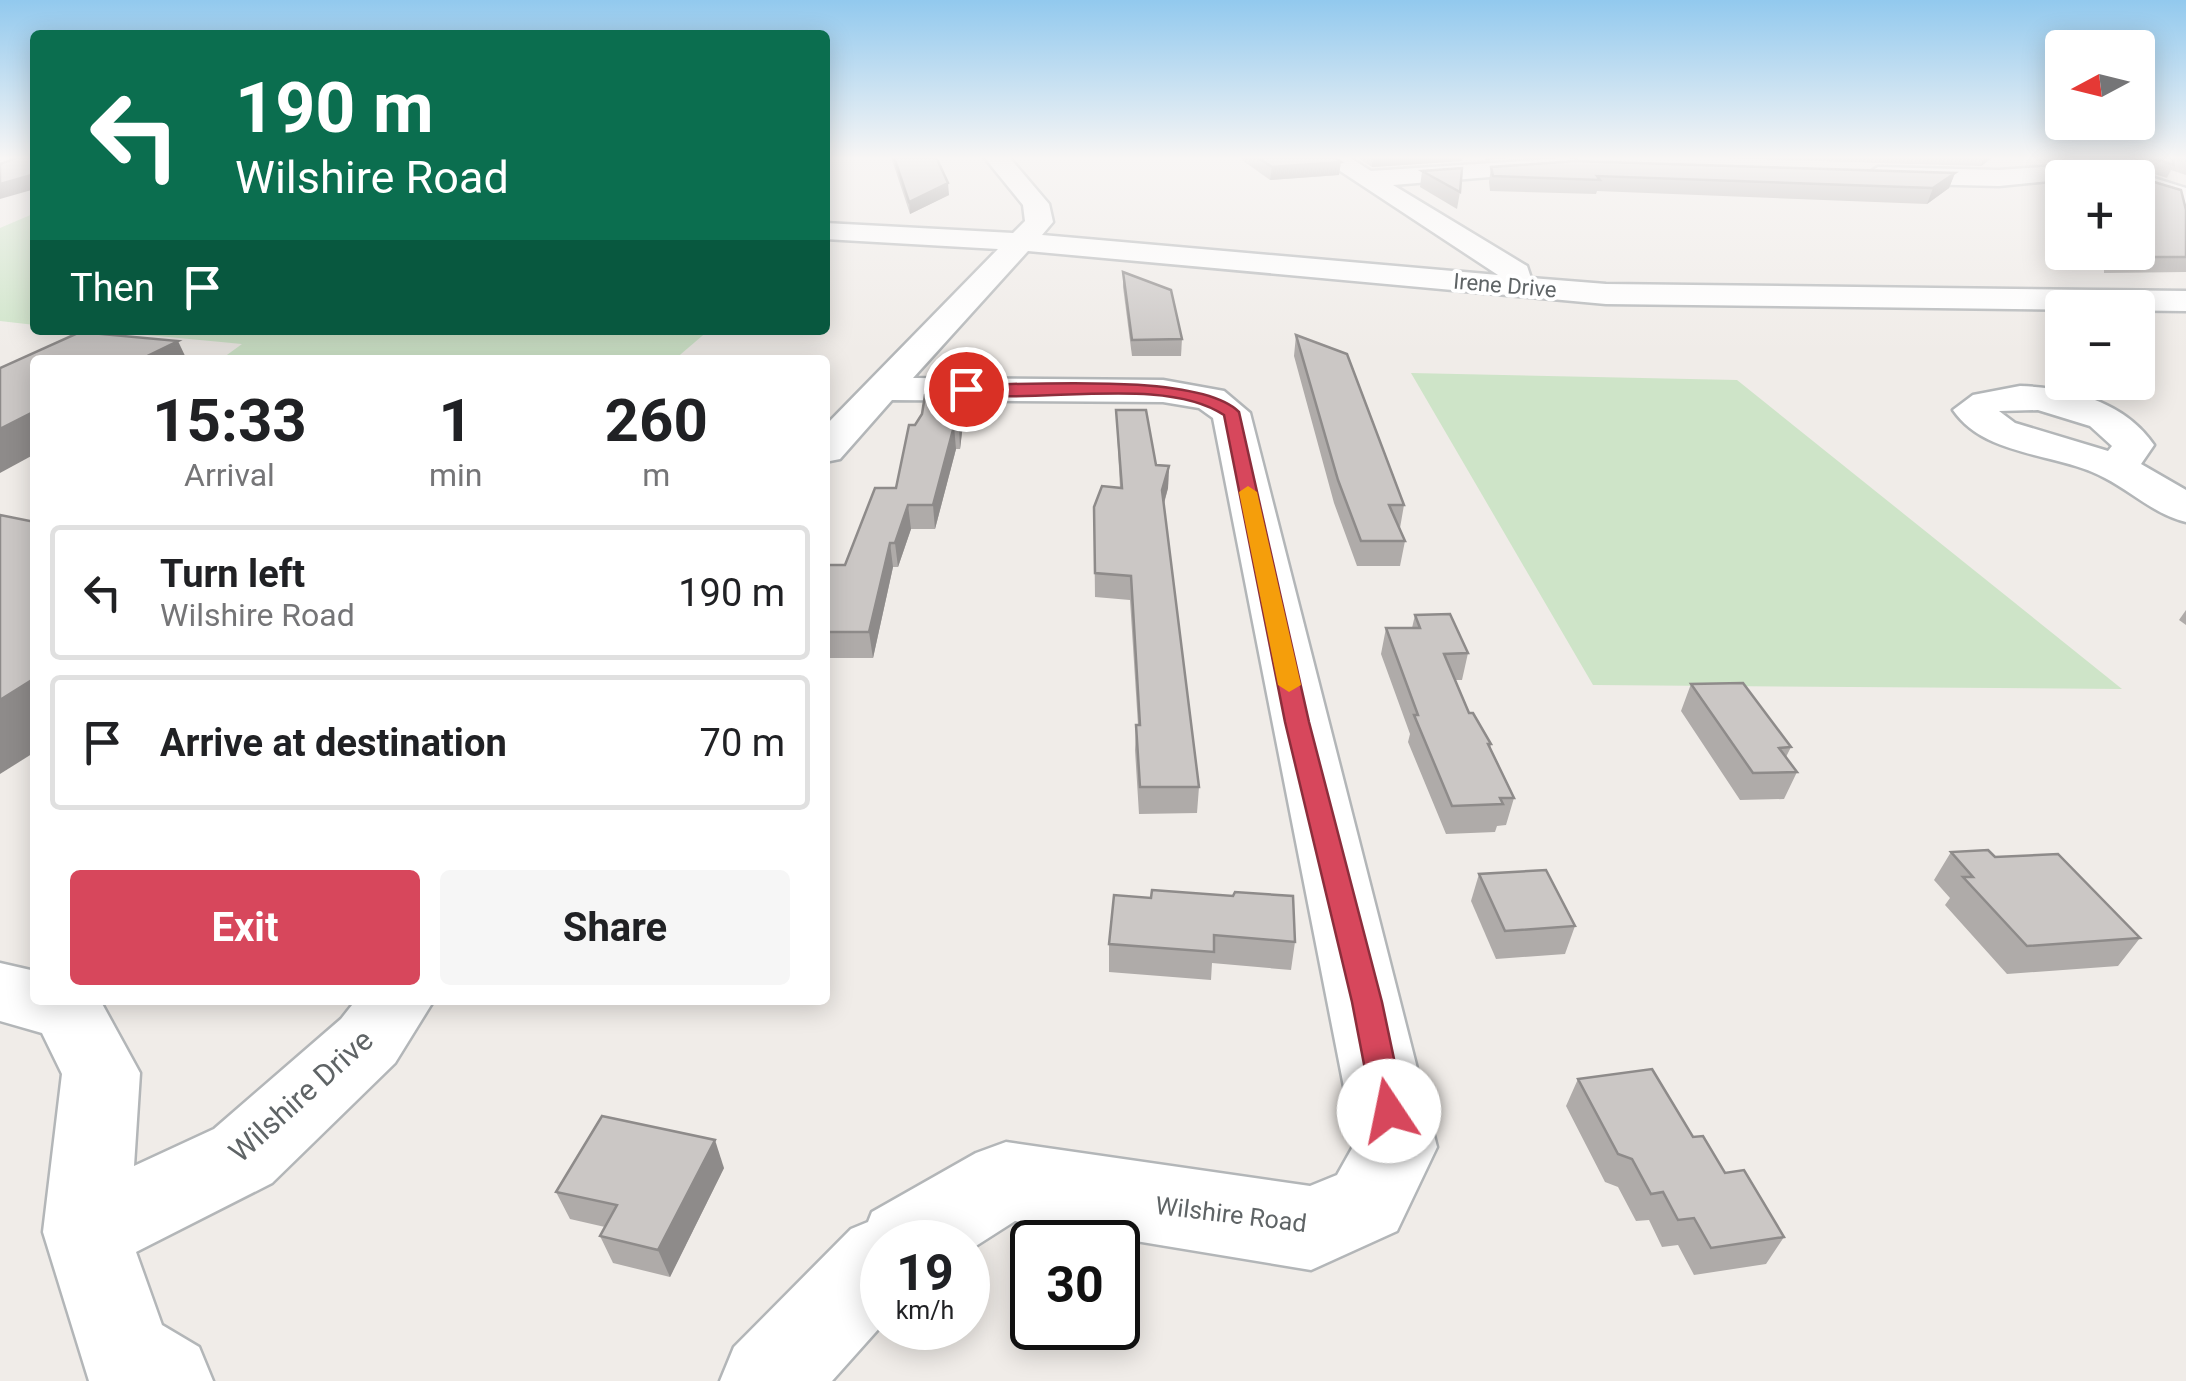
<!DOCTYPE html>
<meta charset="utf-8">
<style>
body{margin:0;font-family:Roboto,sans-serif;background:#f6f6f6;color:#202124;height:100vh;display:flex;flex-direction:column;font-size:38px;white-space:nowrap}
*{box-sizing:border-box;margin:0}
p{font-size:32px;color:#757577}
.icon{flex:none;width:55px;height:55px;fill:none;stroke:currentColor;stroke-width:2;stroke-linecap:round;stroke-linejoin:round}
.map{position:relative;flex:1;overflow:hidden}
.side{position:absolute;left:30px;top:355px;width:800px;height:650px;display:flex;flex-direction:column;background:#fff;border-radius:10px;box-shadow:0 5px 25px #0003}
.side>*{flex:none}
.top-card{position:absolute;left:30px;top:30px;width:800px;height:305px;border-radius:10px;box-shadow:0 5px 25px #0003;background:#0b6e4f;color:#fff;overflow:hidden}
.needle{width:65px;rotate:263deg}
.fabs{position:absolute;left:2045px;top:30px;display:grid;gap:20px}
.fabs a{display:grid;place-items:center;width:110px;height:110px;border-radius:10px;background:#fff;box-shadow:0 5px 25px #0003;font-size:50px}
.speed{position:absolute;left:860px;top:1220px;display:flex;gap:20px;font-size:50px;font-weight:700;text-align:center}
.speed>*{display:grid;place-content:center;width:130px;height:130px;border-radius:50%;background:#fff;box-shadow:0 5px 25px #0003;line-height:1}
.speed small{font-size:25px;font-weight:400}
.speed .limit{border:5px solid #111;border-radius:15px;background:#fff;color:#111}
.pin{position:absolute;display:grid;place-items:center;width:85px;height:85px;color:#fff;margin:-42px;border:5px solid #fff;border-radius:50%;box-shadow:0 2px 10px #0007}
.me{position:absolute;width:110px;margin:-55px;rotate:349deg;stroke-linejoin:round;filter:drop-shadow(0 0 8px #0008)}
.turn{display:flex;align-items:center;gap:35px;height:210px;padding:0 40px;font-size:45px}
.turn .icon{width:130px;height:130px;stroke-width:2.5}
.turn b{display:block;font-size:70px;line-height:85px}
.then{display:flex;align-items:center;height:95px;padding:0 40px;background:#0003;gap:20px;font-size:38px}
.eta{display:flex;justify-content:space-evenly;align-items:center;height:170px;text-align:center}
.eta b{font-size:60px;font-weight:700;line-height:70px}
.action{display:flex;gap:20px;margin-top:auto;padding:20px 40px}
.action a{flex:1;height:115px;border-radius:10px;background:#d7475c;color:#fff;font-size:40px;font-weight:700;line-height:115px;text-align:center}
.action a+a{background:#f6f6f6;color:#202124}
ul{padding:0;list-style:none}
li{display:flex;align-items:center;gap:30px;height:135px;margin:0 20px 15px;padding:0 20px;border:5px solid #e0e0e0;border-radius:10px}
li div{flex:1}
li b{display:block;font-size:38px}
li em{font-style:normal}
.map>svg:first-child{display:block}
</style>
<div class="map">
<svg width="2186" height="1381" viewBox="0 0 2186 1381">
<rect width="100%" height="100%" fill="#f0ece8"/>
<g fill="#cee4c8">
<polygon points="35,213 35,325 0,321 0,228"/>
<polygon points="95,330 709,330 674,360 220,360 242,344"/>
<polygon points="1411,373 1737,380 2122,689 1593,685"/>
</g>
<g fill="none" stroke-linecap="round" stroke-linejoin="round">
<g stroke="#b3b6b8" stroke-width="5">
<g id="minor">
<polygon points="984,157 1009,157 1049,204 1053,222 1042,235 1498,275 1319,157 1349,157 1371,171 1567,158 1576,160 1579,165 1576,170 1393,185 1527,266 1531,278 1606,284 2186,291 2186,311 1606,304 1028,251 913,378 1163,380 1224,391 1250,413 1437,1147 1397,1231 1311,1270 1015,1221 968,1251 968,1242 882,1242 882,1325 832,1381 720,1381 734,1347 851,1229 868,1222 872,1212 976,1153 1006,1142 1310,1186 1337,1175 1355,1143 1213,418 1199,408 1163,402 892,400 840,459 825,462 825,426 998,249 825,239 825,223 1013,233 1025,221 1023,205"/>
<polygon points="2099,163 2108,165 2111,170 2108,175 1999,186 1878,183 1865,175 1878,167 1999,170"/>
<polygon points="2138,173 2186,188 2186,204 2138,189 2138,178 2128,178"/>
<path d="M 2020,386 C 2070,388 2124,401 2154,445 L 2141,464 L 2186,490 L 2186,522 C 2156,515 2132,492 2105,478 C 2058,452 1986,458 1953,410 L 1973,395 ZM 2038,410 L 2090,426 L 2112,446 L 2108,451 L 2015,423 L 1999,411 Z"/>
<polygon points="0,963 35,971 35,1000 100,1000 140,1073 134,1166 214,1129 341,1019 356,1000 434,1000 395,1063 272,1183 136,1252 162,1325 199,1347 213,1381 89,1381 43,1232 62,1074 42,1033 0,1021"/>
</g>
</g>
<use href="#minor" fill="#fff" fill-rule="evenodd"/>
</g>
<g fill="#afaba9">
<polygon points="891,157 936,157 949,195 910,214"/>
<polygon points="1243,157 1334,157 1339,175 1270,180 1242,160"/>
<polygon points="1356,157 1463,157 1462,161 1372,167"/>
<polygon points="1685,157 1993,157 1981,166"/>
<polygon points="2089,157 2186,157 2186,175 2171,170 2167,178 2142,170 2144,179 2186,210 2186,272 2104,273 2104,252 2138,252 2138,178 2093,178 2098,167 2112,166 2109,161 2089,160"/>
<polygon points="1491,167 1955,173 1949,188 1927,204 1597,191 1596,194 1490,191 1489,182"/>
<polygon points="1422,171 1460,192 1457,209 1420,187"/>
<polygon points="1123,272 1182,339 1181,356 1132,356 1123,287"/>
<polygon points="1296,335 1404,505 1400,528 1405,541 1400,566 1357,566 1334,503 1294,356"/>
<polygon points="962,394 964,416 960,449 956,449 935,529 911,529 898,567 893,567 873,658 825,658 825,572 845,565 896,488 915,425"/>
<polygon points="1116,410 1156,465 1169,466 1168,488 1164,504 1199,787 1197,813 1139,814 1135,750 1136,725 1138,725 1130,600 1095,597 1094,507 1120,488"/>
<polygon points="2186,610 2186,625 2179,620"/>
<polygon points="1415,615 1468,653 1462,680 1455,680 1469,713 1491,744 1490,749 1514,798 1506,825 1497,826 1495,832 1446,834 1408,742 1410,734 1381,654 1386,628 1412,628"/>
<polygon points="1691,684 1791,747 1786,757 1797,772 1784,799 1740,800 1681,711"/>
<polygon points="1951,852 1995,857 2140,938 2118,966 2007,974 1945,905 1950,898 1934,880"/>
<polygon points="1479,874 1575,926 1565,954 1496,959 1471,901"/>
<polygon points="1114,895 1295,942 1291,970 1212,963 1211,980 1109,972 1109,944"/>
<polygon points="1578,1079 1693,1137 1784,1237 1766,1264 1694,1275 1678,1245 1662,1247 1649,1220 1636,1221 1618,1187 1605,1182 1566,1106"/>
<polygon points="724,1168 670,1277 613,1263 600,1236 605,1227 570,1219 556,1192"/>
</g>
<g fill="#8e8b8a">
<polygon points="1373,157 1463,157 1462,161 1372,167"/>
<polygon points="1486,157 1523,157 1485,160"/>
<polygon points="1984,157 1993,157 1981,166"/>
<polygon points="2143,157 2145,157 2139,169 2131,164"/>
<polygon points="1341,162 1339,175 1270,180 1272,167"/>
<polygon points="1955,173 1949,188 1927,204 1933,188"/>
<polygon points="35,174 35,189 0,199 0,184"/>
<polygon points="948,183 949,195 910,214 909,202"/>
<polygon points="178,341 187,360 139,360"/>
<polygon points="962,394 964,416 960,449 959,426"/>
<polygon points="35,411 35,454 0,473 0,429"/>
<polygon points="954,426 956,449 935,529 933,505"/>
<polygon points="1169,466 1168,488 1161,513 1162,490"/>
<polygon points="908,505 911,529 898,567 895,543"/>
<polygon points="890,543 893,567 873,658 869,632"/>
<polygon points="35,678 35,752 0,774 0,700"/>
<polygon points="715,1140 724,1168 670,1277 658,1250"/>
</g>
<g fill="#cbc7c5" stroke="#8e8b8a" stroke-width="2.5">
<polygon points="18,157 35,157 35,174 0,184 0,164"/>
<polygon points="894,157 936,157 948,183 909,202"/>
<polygon points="1257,157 1334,157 1341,162 1272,167"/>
<polygon points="2119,157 2143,157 2131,164 2141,168 2144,179 2181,190 2186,210 2186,257 2112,257 2112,252 2138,252 2138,178 2099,178 2098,167 2115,165"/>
<polygon points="2150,157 2173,157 2174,165"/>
<polygon points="1575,161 1955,173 1933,188 1597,176 1600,180 1493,176 1491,167"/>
<polygon points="1462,168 1460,192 1422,171"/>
<polygon points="1123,272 1171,290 1182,339 1132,340"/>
<polygon points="80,332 178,341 139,360 35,360 35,411 0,429 0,368"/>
<polygon points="1296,335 1347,354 1404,505 1389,505 1405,541 1361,541 1338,480"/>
<polygon points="962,394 959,426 954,426 933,505 908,505 895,543 890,543 869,632 825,632 825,572 827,565 845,565 875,488 896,488 909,425 915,425 922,414 925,395"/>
<polygon points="1116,410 1146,410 1156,465 1169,466 1162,490 1199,787 1140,787 1136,725 1140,725 1131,576 1095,573 1094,507 1102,486 1122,488"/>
<polygon points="0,515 35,522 35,678 0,700"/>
<polygon points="1450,614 1468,653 1444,654 1469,713 1473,713 1491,744 1488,744 1514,798 1500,798 1503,804 1452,806 1414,715 1418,715 1386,628 1420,628 1415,615"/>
<polygon points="1743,683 1791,747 1779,748 1797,772 1753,773 1691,684"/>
<polygon points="1988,850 1995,857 2058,854 2140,938 2027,946 1963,877 1973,877 1951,852"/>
<polygon points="1546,870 1575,926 1505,931 1479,874"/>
<polygon points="1152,890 1233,896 1235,892 1293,896 1295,942 1214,935 1214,952 1109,944 1114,895 1151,898"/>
<polygon points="1652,1069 1693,1137 1703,1136 1725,1173 1744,1170 1784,1237 1711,1248 1694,1218 1678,1220 1663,1192 1651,1194 1632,1159 1618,1154 1578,1079"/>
<polygon points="602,1116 715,1140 658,1250 600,1236 617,1205 556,1192"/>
</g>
<linearGradient id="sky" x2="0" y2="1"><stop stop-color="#92c9ee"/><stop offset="0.45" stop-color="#f8f6f5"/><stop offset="1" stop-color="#f8f6f5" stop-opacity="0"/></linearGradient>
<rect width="2186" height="351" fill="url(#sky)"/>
<path fill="#d7475c" stroke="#8c2e3c" stroke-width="2.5" d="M 966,385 C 1026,385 1199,372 1239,412 L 1309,722 L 1382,1002 L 1405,1111 L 1401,1121 L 1389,1125 L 1377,1121 L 1373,1111 L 1352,1002 L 1285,722 L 1224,415 C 1163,374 1033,406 960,393 L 958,389 Z"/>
<polygon fill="#f59e0b" points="1248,486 1257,492 1301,685 1289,692 1278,685 1239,492"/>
<g text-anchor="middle" stroke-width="8" stroke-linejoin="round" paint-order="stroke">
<g font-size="22" fill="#5f6466" stroke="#fff">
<text transform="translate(1505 285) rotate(5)" y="8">Irene Drive</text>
</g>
<g font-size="25" fill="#5f6466" stroke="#fff">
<text transform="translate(1231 1214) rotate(7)" y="9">Wilshire Road</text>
</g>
<g font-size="30" fill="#5f6466" stroke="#fff">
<text transform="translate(301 1096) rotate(-42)" y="10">Wilshire Drive</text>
</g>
</g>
</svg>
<div class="fabs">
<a><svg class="needle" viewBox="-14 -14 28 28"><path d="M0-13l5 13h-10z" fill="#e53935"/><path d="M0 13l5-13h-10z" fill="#757577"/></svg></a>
<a>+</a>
<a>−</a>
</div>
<div class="speed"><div>19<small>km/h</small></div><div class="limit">30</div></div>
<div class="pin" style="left:966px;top:389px;background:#d93025"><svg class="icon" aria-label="arrive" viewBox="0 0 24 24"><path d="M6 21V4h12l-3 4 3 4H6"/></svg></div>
<svg class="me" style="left:1389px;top:1111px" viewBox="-20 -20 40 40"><circle r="19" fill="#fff"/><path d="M0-13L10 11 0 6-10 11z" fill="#d7475c"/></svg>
<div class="top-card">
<div class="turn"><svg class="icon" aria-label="left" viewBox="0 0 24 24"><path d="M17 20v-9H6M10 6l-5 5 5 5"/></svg><div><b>190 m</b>Wilshire Road</div></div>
<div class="then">Then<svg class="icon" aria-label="arrive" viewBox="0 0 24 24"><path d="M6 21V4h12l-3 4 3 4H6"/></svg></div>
</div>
<section class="side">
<div class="eta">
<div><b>15:33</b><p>Arrival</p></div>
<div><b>1</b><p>min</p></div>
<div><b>260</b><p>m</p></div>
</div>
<ul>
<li><svg class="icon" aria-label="left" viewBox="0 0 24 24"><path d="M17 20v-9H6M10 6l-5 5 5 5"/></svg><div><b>Turn left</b><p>Wilshire Road</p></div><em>190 m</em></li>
<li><svg class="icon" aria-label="arrive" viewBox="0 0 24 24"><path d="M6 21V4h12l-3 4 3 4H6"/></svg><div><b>Arrive at destination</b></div><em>70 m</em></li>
</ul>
<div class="action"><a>Exit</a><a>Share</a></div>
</section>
</div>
